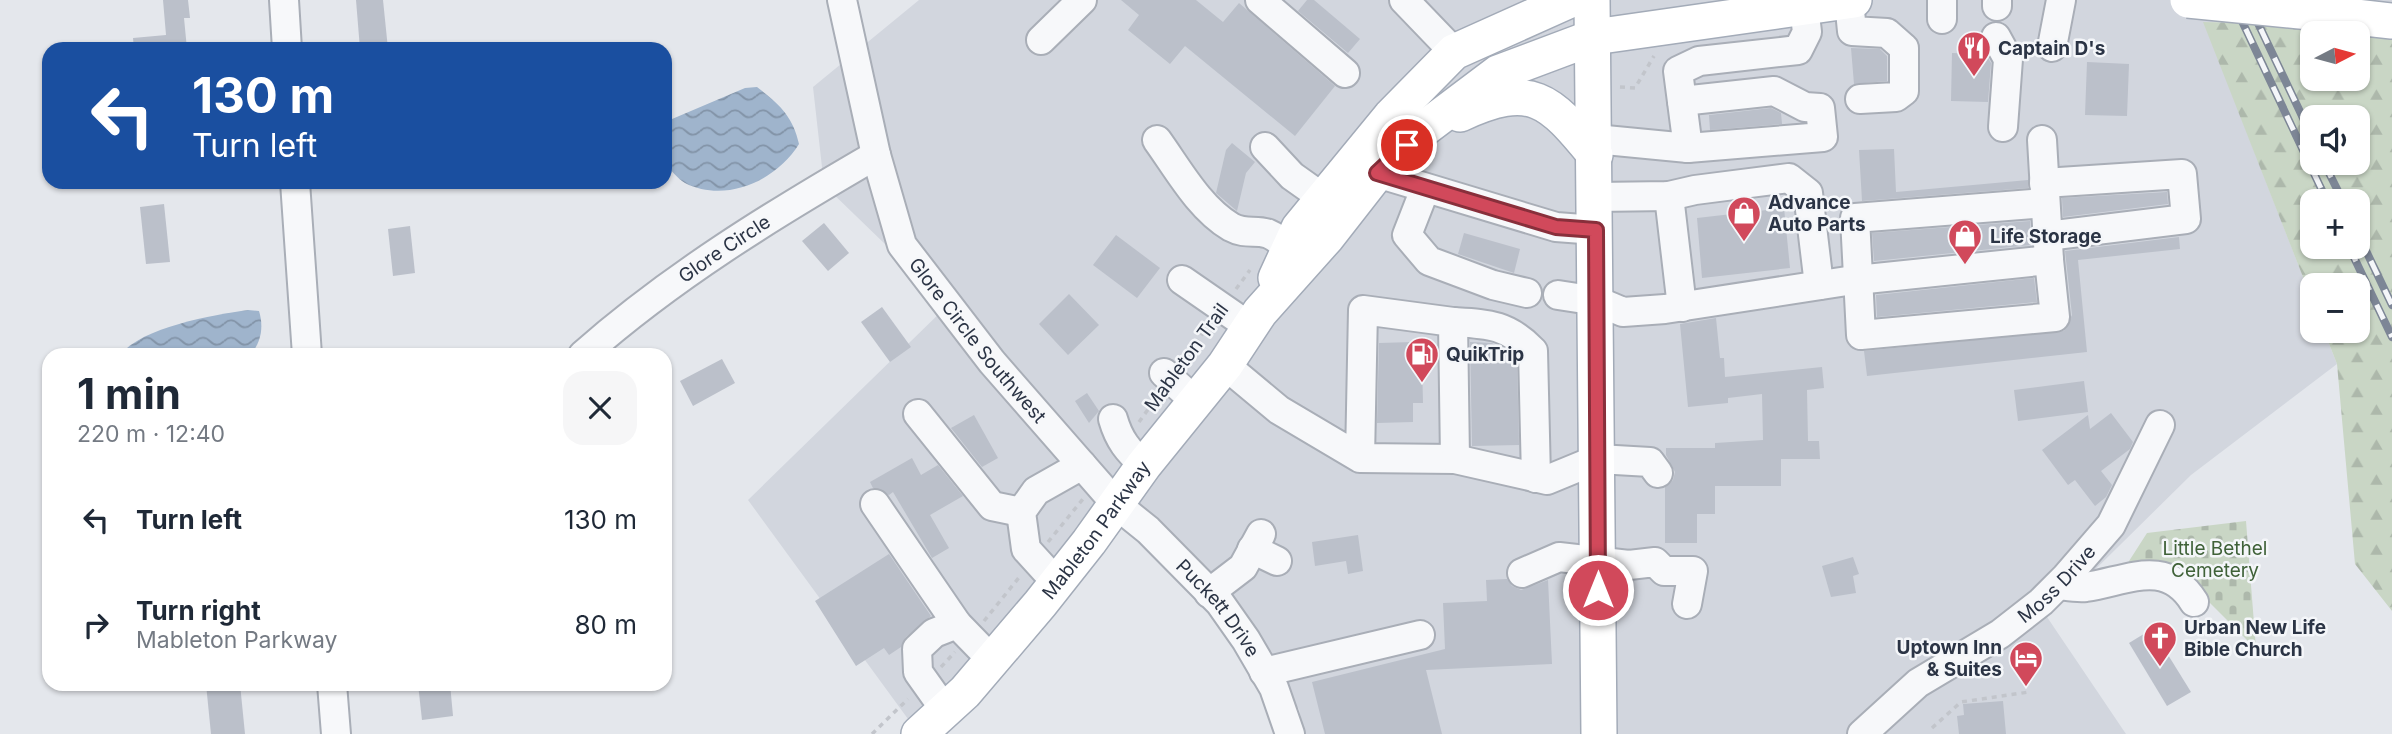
<!DOCTYPE html>
<meta charset="utf-8">
<style>
body{margin:0;font-family:Inter,sans-serif;background:#f6f6f7;color:#1f2937;height:100vh;display:flex;flex-direction:column;font-size:26px;white-space:nowrap}
*{box-sizing:border-box;margin:0}
p{font-size:23px;color:#747a83}
.icon{flex:none;width:38px;height:38px;fill:none;stroke:currentColor;stroke-width:2;stroke-linecap:round;stroke-linejoin:round}
.map{position:relative;flex:1;overflow:hidden}
.side{position:absolute;left:42px;top:348px;width:630px;height:343px;display:flex;flex-direction:column;background:#fff;border-radius:21px;box-shadow:0 2px 5px #0004}
.side>*{flex:none}
.top-card{position:absolute;left:42px;top:42px;width:630px;height:147px;border-radius:21px;box-shadow:0 2px 5px #0004;background:#1a4fa0;color:#fff;overflow:hidden}
.needle{width:46px;rotate:84deg}
.controls{position:absolute;left:2300px;top:21px;display:grid;gap:14px}
.controls a{display:grid;place-items:center;width:70px;height:70px;border-radius:14px;background:#fff;box-shadow:0 2px 5px #0004;font-size:35px}
.pin{position:absolute;display:grid;place-items:center;width:60px;height:60px;color:#fff;margin:-30px;border:4px solid #fff;border-radius:50%;box-shadow:0 2px 7px #0007}
.me{position:absolute;width:77px;margin:-38px;rotate:0deg;stroke-linejoin:round;filter:drop-shadow(0 0 5px #0008)}
.turn{display:flex;align-items:center;gap:24px;height:147px;padding:0 35px;font-size:32px}
.turn .icon{width:91px;height:91px;stroke-width:2.5}
.turn b{display:block;font-size:49px;line-height:60px}
.round{display:grid;place-items:center;flex:none;width:74px;height:74px;border-radius:21px;background:#f6f6f7}
.head{display:flex;align-items:center;justify-content:space-between;height:119px;padding:0 35px}
h1{font-size:42px;font-weight:700;line-height:52px}
ul{padding:0;list-style:none}
li{display:flex;align-items:center;gap:21px;height:105px;padding:0 35px}
li div{flex:1}
li b{display:block;font-size:26px}
li em{font-style:normal}
.map>svg:first-child{display:block}
</style>
<div class="map">
<svg width="2392" height="734" viewBox="0 0 2392 734">
<defs>
<pattern id="forest-firs" width="22" height="20" patternUnits="userSpaceOnUse" patternTransform="scale(1.75)"><rect width="22" height="20" fill="#c9d6c5"/><path d="M5 1l3.5 6h-7zM16 11l3.5 6h-7z" fill="#adb8ab"/></pattern>
<pattern id="cemetery-stones" width="16" height="16" patternUnits="userSpaceOnUse" patternTransform="scale(1.75)"><rect width="16" height="16" fill="#c9d6c5"/><path d="M2 7V4a2 2 0 0 1 4 0v3zM10 15v-3a2 2 0 0 1 4 0v3z" fill="#adb8ab"/></pattern>
<pattern id="water-waves" width="16" height="10" patternUnits="userSpaceOnUse" patternTransform="scale(1.75)"><rect width="16" height="10" fill="#9fb4cc"/><path d="M0 5q4-4 8 0t8 0" fill="none" stroke="#8293a7"/></pattern>
</defs>
<rect width="100%" height="100%" fill="#e4e7ec"/>
<polygon fill="#d2d6de" points="919,0 2392,0 2392,30 2319,24 2204,22 2312,300 2312,331 2324,331 2337,364 2191,475 2047,617 2126,734 1304,734 1299,709 1271,686 1128,494 919,734 748,500 948,305 824,185 813,87"/>
<path fill="url(#forest-firs)" fill-rule="evenodd" d="M 2203,22 L 2319,24 L 2392,30 L 2392,611 L 2355,564 L 2337,364 L 2324,331 L 2357,331 L 2357,285 L 2312,285 L 2312,300 ZM 2312,33 L 2357,33 L 2357,79 L 2312,79 ZM 2312,117 L 2357,117 L 2357,163 L 2312,163 ZM 2312,201 L 2357,201 L 2357,247 L 2312,247 Z"/>
<polygon fill="url(#cemetery-stones)" points="2246,521 2256,649 2191,584 2122,572 2147,533"/>
<g fill="url(#water-waves)">
<path d="M 757,87 C 779,104 793,116 799,144 C 777,180 726,204 685,183 C 678,179 671,170 665,164 L 665,122 L 745,88 Z"/>
<path d="M 248,310 L 259,311 C 264,327 261,343 250,355 L 120,355 C 142,327 213,315 248,310 Z"/>
</g>
<g fill="#bbc0ca">
<polygon points="163,0 188,0 190,18 184,18 187,49 134,49 133,38 166,35"/>
<polygon points="356,0 383,0 388,49 360,49"/>
<polygon points="1121,0 1196,0 1223,22 1239,3 1335,86 1295,136 1185,46 1170,64 1128,30 1139,15"/>
<polygon points="1307,0 1314,0 1360,39 1348,53 1298,11"/>
<polygon points="1851,48 1880,49 1887,56 1887,81 1854,84"/>
<polygon points="1952,53 1986,54 1991,63 1988,102 1951,101"/>
<polygon points="2087,62 2129,64 2127,116 2085,115"/>
<polygon points="1771,108 1781,113 1782,124 1710,130 1709,115"/>
<polygon points="1232,143 1255,162 1246,173 1237,211 1216,193 1226,150"/>
<polygon points="1894,149 1896,192 2028,180 2028,188 1862,201 1859,150"/>
<polygon points="2167,192 2168,204 2063,217 2062,198"/>
<polygon points="164,204 170,262 146,264 140,207"/>
<polygon points="1784,208 1790,268 1702,278 1697,218"/>
<polygon points="2030,221 2031,245 1874,261 1872,233"/>
<polygon points="824,223 849,253 828,271 802,241"/>
<polygon points="410,226 415,273 393,276 388,229"/>
<polygon points="1464,233 1520,249 1514,273 1458,254"/>
<polygon points="1116,235 1160,268 1137,298 1093,265"/>
<polygon points="2179,237 2180,249 2078,260 2087,352 1867,376 1864,351 2064,331 2072,315 2065,251"/>
<polygon points="2034,278 2037,302 1877,317 1876,295"/>
<polygon points="1069,294 1099,325 1068,355 1039,324"/>
<polygon points="882,307 911,347 890,362 861,322"/>
<polygon points="1716,318 1720,358 1724,358 1725,377 1822,367 1824,388 1807,390 1808,441 1819,441 1820,459 1781,459 1781,486 1715,486 1715,514 1697,514 1697,543 1665,543 1665,487 1673,480 1675,472 1666,455 1666,448 1715,448 1715,443 1763,440 1762,394 1728,398 1728,403 1688,407 1680,324"/>
<polygon points="1413,342 1413,361 1422,361 1423,403 1413,403 1413,422 1377,423 1379,343"/>
<polygon points="1470,342 1492,343 1517,358 1519,445 1472,446"/>
<polygon points="722,359 735,383 693,406 680,381"/>
<polygon points="2084,381 2088,412 2018,421 2014,390"/>
<polygon points="1087,393 1099,411 1089,423 1075,401"/>
<polygon points="2111,413 2133,442 2130,449 2101,471 2112,485 2106,497 2095,506 2075,480 2068,485 2042,450 2088,415 2090,429"/>
<polygon points="974,415 998,458 982,467 951,428"/>
<polygon points="912,458 921,475 938,465 963,496 930,515 949,548 932,558 893,492 889,495 873,488 870,482"/>
<polygon points="1358,535 1363,571 1348,574 1346,561 1315,566 1312,542"/>
<polygon points="889,554 931,616 906,637 901,647 889,655 884,648 856,666 815,601"/>
<polygon points="1853,557 1859,574 1853,576 1856,593 1831,597 1822,566"/>
<polygon points="1507,579 1512,586 1521,590 1548,580 1552,664 1426,670 1442,734 1325,734 1312,682 1445,649 1443,603 1487,601 1486,580"/>
<polygon points="2152,629 2191,692 2167,706 2129,643"/>
<polygon points="206,684 240,684 245,734 211,734"/>
<polygon points="418,684 450,684 453,716 422,720"/>
<polygon points="2003,701 2006,734 1959,734 1957,716 1964,715 1963,704"/>
</g>
<g fill="none" stroke-linecap="round" stroke-linejoin="round">
<g stroke="#a9aeb7" stroke-width="32">
<g id="minor">
<polyline points="284,0 287,49"/>
<path id="s1" d="M 842,0 L 876,155 L 902,245 L 992,362 L 1117,505 L 1148,530 L 1220,603 L 1246,640 L 1274,688 L 1290,734"/>
<polyline points="1260,0 1345,73"/>
<polyline points="1404,0 1454,52"/>
<polyline points="1942,0 1942,19"/>
<polyline points="1849,1 1852,31 1887,33 1904,48 1904,91 1896,97 1860,99"/>
<polyline points="1997,6 1997,0"/>
<polyline points="1996,37 2008,59 2003,127"/>
<polyline points="1041,40 1082,0"/>
<polyline points="2052,47 2061,0"/>
<polyline points="1682,101 1774,91 1805,107 1820,108 1823,137 1688,148"/>
<polyline points="1595,139 1688,148 1678,71 1699,61 1798,50 1807,32 1804,7"/>
<path d="M 1157,140 C 1178,169 1199,208 1231,227 C 1253,239 1263,220 1289,250"/>
<polyline points="1265,147 1292,176 1323,198"/>
<polyline points="1377,173 1556,227 1596,230"/>
<polyline points="295,182 307,355"/>
<polyline points="2044,183 2182,174 2186,219 2047,236"/>
<polyline points="1425,189 1407,235 1429,261 1493,285 1527,293"/>
<polyline points="1669,196 1682,307"/>
<polyline points="1596,197 1669,196 1695,190 1789,178 1808,193 1819,285"/>
<polyline points="2045,203 1855,218 1861,335 2055,317 2049,260"/>
<polyline points="1182,280 1250,327"/>
<polyline points="1558,295 1597,301 1623,312 1665,309 1847,281 2049,260 2042,140"/>
<path d="M 1453,322 C 1488,324 1507,324 1533,351 L 1536,478"/>
<path id="s2" d="M 583,355 C 671,277 774,214 876,155"/>
<polyline points="1225,365 1279,410 1360,458 1455,459 1453,322 1363,310 1360,458"/>
<polyline points="1164,373 1195,401"/>
<polyline points="918,414 992,506 1021,512"/>
<path d="M 1113,419 C 1119,440 1128,451 1144,465"/>
<polyline points="1455,459 1547,480 1598,459 1650,462 1658,473"/>
<polyline points="875,504 957,624"/>
<polyline points="1252,549 1277,561"/>
<polyline points="1522,573 1559,557 1629,565 1655,562 1664,571 1693,571 1687,604"/>
<polyline points="1057,583 1026,549 1021,512 1036,491 1082,465"/>
<path d="M 2059,585 C 2067,586 2077,588 2086,587 C 2127,581 2166,557 2194,602"/>
<polyline points="1209,593 1243,567 1261,534"/>
<polyline points="1264,672 1420,635"/>
<polyline points="332,684 336,734"/>
<polyline points="945,710 918,672 917,649 934,633 957,624 992,660"/>
<path id="s3" d="M 1862,734 L 1918,683 L 2000,634 L 2041,602 L 2066,577 L 2111,525 L 2160,425"/>
</g>
</g>
<g stroke="#a3abb8" stroke-width="38">
<g id="major">
<polyline points="1592,0 1599,734"/>
<polyline points="2320,13 2392,21"/>
<path d="M 1460,114 C 1532,81 1549,99 1595,155"/>
<polyline points="1276,278 1299,228 1391,116 1454,52 1570,0"/>
<path id="s4" d="M 919,734 L 965,692 L 1040,604 L 1089,542 L 1144,465 L 1225,365 L 1260,312 L 1327,237 L 1377,173 L 1421,131 L 1498,73 L 1594,37 L 1854,0"/>
</g>
</g>
<g stroke="#c2c5cb" stroke-width="3.5" stroke-dasharray="5 5" stroke-linecap="butt">
<polyline points="1620,87 1635,88 1654,56"/>
<polyline points="1236,289 1250,270"/>
<polyline points="1184,360 1208,326"/>
<polyline points="1139,422 1157,397"/>
<polyline points="1048,542 1083,499"/>
<polyline points="984,621 1021,575"/>
<polyline points="941,667 955,652"/>
<polyline points="1932,728 1961,702 2029,692"/>
<polyline points="872,734 908,699"/>
</g>
<use href="#minor" stroke="#f7f8fa" stroke-width="28"/>
<use href="#major" stroke="#fff" stroke-width="35"/>
<g stroke="#7d8696" stroke-width="8">
<g id="rail">
<polyline points="2232,0 2327,201"/>
<polyline points="2247,0 2312,137"/>
<polyline points="2324,163 2343,201"/>
<polyline points="2357,232 2392,305"/>
<polyline points="2349,247 2392,337"/>
</g>
</g>
<use href="#rail" stroke="#f4f6f9" stroke-width="5" stroke-dasharray="16" stroke-linecap="butt"/>
<g stroke="#a3abb8" stroke-width="38" stroke-linecap="butt">
<polyline id="major-bridge" points="2188,0 2320,13"/>
</g>
<use href="#major-bridge" stroke="#fff" stroke-width="35"/>
</g>
<g fill="none" stroke-linecap="round" stroke-linejoin="round">
<g stroke="#882f3b" stroke-width="18">
<polyline id="route" points="1407,145 1377,173 1556,227 1596,230 1598,590"/>
</g>
<use href="#route" stroke="#d1495b" stroke-width="12"/>
</g>
<defs>
<g id="restaurant-pin" transform="scale(1.75)"><path d="M0 17L-7.5 6A9.5 9.5 0 1 1 7.5 6Z" fill="#d1495b" stroke="#f4f6f9"/><path d="M-5-6h1v4h1v-4h1v4h1v-4h1v5L-1.5 .5V6h-2V.5L-5-1ZM5-6V6H3V1.5H1.5Q1.5-4 5-6Z" fill="#fff"/></g>
<g id="shop-pin" transform="scale(1.75)"><path d="M0 17L-7.5 6A9.5 9.5 0 1 1 7.5 6Z" fill="#d1495b" stroke="#f4f6f9"/><path d="M-5-2.5h2.3a2.7 3.5 0 0 1 5.4 0H5L5.5 6h-11ZM-1.5-2.5h3a1.5 2.3 0 0 0-3 0Z" fill="#fff"/></g>
<g id="fuel-pin" transform="scale(1.75)"><path d="M0 17L-7.5 6A9.5 9.5 0 1 1 7.5 6Z" fill="#d1495b" stroke="#f4f6f9"/><path d="M-5.5-6h7V0h2V4h1.3V-2.5L3-4.5l.8-.8L6-3V5H2.5V1h-1V6h-7ZM-4.2-4.7v3.2H.2V-4.7Z" fill="#fff"/></g>
<g id="church-pin" transform="scale(1.75)"><path d="M0 17L-7.5 6A9.5 9.5 0 1 1 7.5 6Z" fill="#d1495b" stroke="#f4f6f9"/><path d="M-1.2-6h2.4v3.5h3.3v2.4h-3.3V6h-2.4V-.1h-3.3v-2.4h3.3Z" fill="#fff"/></g>
<g id="hotel-pin" transform="scale(1.75)"><path d="M0 17L-7.5 6A9.5 9.5 0 1 1 7.5 6Z" fill="#d1495b" stroke="#f4f6f9"/><path d="M-6-4.5h1.5V1H6V5H4.5V3h-9V5H-6ZM-4 0a1.8 1.8 0 1 1 3.6 0ZM.5 0V-2.5h3Q6-2.5 6 0Z" fill="#fff"/></g>
</defs>
<g fill-rule="evenodd">
<use href="#restaurant-pin" x="1974" y="48"/>
<use href="#shop-pin" x="1744" y="213"/>
<use href="#shop-pin" x="1965" y="236"/>
<use href="#fuel-pin" x="1422" y="354"/>
<use href="#church-pin" x="2160" y="638"/>
<use href="#hotel-pin" x="2026" y="658"/>
</g>
<g text-anchor="middle" stroke-width="5" stroke-linejoin="round" paint-order="stroke">
<g font-size="19" font-weight="bold" fill="#2b3445" stroke="#f4f6f9" text-anchor="start">
<text x="1998" y="55">Captain D's</text>
<text x="1768" y="209">Advance<tspan x="1768" dy="22">Auto Parts</tspan></text>
<text x="1990" y="243">Life Storage</text>
<text x="1446" y="361">QuikTrip</text>
<text x="2184" y="634">Urban New Life<tspan x="2184" dy="22">Bible Church</tspan></text>
<text x="2002" y="654" text-anchor="end">Uptown Inn<tspan x="2002" dy="22">&amp; Suites</tspan></text>
</g>
<g font-size="19" fill="#2b3445" stroke="#f4f6f9">
<text dy="7" stroke="none"><textPath href="#s2" startOffset="177">Glore Circle</textPath></text>
<text dy="7" stroke="none"><textPath href="#s1" startOffset="374">Glore Circle Southwest</textPath></text>
<text transform="translate(1186 357) rotate(-54)" y="7">Mableton Trail</text>
<text dy="7" stroke="none"><textPath href="#s4" startOffset="271">Mableton Parkway</textPath></text>
<text dy="7" stroke="none"><textPath href="#s3" startOffset="247">Moss Drive</textPath></text>
<text dy="7" stroke="none"><textPath href="#s1" startOffset="735">Puckett Drive</textPath></text>
</g>
<g font-size="19" fill="#3f6138" stroke="#f4f6f9">
<text x="2215" y="555">Little Bethel<tspan x="2215" dy="22">Cemetery</tspan></text>
</g>
</g>
</svg>
<div class="controls">
<a><svg class="needle" viewBox="-14 -14 28 28"><path d="M0-13l5 13h-10z" fill="#e53935"/><path d="M0 13l5-13h-10z" fill="#747a83"/></svg></a>
<a><svg class="icon" aria-label="sound" viewBox="0 0 24 24"><path d="M4 9h4l5-4v14l-5-4H4zM17 9q2 3 0 6"/></svg></a>
<a>+</a>
<a>−</a>
</div>
<div class="pin" style="left:1407px;top:145px;background:#d93025"><svg class="icon" aria-label="arrive" viewBox="0 0 24 24"><path d="M6 21V4h12l-3 4 3 4H6"/></svg></div>
<svg class="me" style="left:1598px;top:590px" viewBox="-20 -20 40 40"><circle r="17" fill="#d1495b" stroke="#fff" stroke-width="3"/><path d="M0-11L8 9 0 5-8 9z" fill="#fff"/></svg>
<div class="top-card">
<div class="turn"><svg class="icon" aria-label="left" viewBox="0 0 24 24"><path d="M17 20v-9H6M10 6l-5 5 5 5"/></svg><div><b>130 m</b>Turn left</div></div>
</div>
<section class="side">
<div class="head"><div><h1>1 min</h1><p>220 m · 12:40</p></div><a class="round"><svg class="icon" aria-label="close" viewBox="0 0 24 24"><path d="M6 6l12 12M18 6L6 18"/></svg></a></div>
<ul>
<li><svg class="icon" aria-label="left" viewBox="0 0 24 24"><path d="M17 20v-9H6M10 6l-5 5 5 5"/></svg><div><b>Turn left</b></div><em>130 m</em></li>
<li><svg class="icon" aria-label="right" viewBox="0 0 24 24"><path d="M7 20v-9h11M14 6l5 5-5 5"/></svg><div><b>Turn right</b><p>Mableton Parkway</p></div><em>80 m</em></li>
</ul>
</section>
</div>
